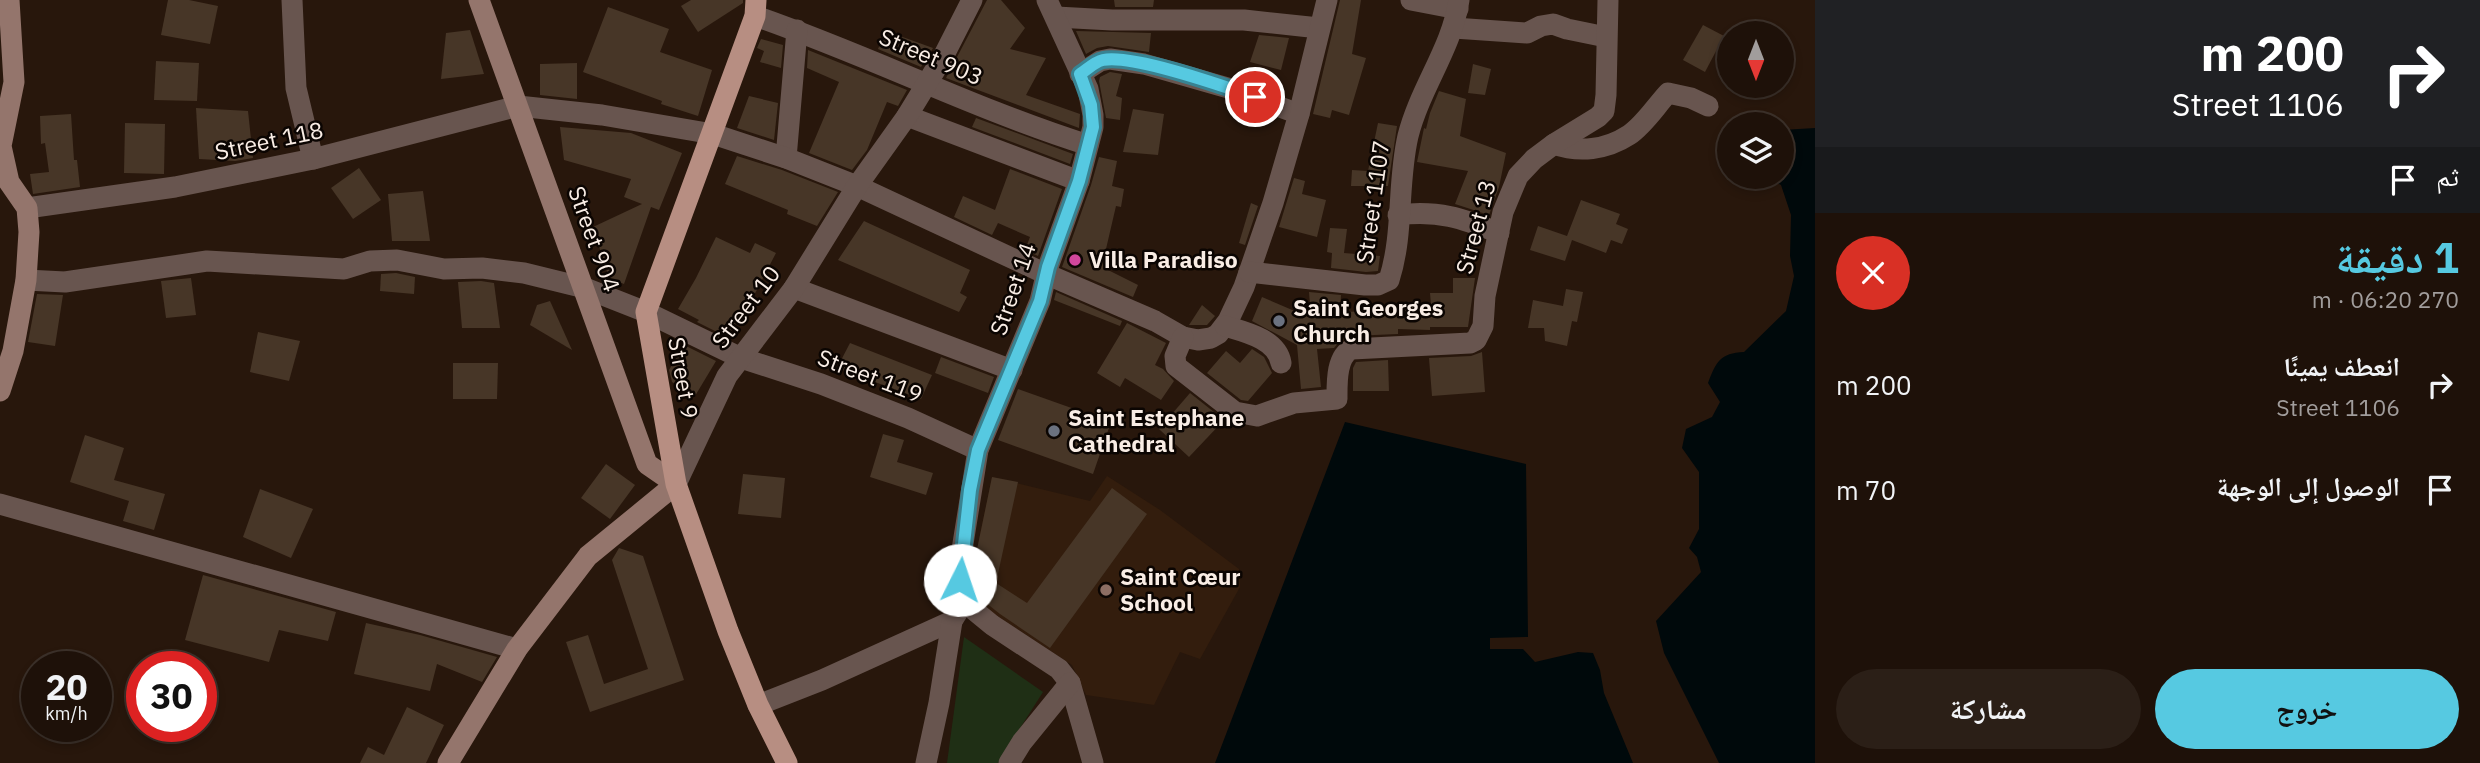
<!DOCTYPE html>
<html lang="ar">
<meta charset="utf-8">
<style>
body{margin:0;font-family:"IBM Plex Sans","Noto Naskh Arabic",sans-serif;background:#2b1f17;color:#f1f3f6;direction:rtl;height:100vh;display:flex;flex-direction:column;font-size:26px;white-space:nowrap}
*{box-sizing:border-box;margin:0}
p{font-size:23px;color:#a19d9c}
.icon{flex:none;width:38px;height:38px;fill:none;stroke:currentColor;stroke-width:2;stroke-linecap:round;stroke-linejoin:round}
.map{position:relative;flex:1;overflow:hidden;direction:ltr}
.panel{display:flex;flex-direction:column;background:#1e1109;width:665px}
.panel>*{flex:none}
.hud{background:#202124;color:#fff;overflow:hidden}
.needle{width:46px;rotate:180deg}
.buttons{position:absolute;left:1717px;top:21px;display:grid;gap:14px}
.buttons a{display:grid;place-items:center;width:77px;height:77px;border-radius:50%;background:#1e1109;box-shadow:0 4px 10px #0003,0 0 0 2px #3c312a;font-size:35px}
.speed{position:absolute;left:21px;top:651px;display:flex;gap:14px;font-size:35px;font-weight:700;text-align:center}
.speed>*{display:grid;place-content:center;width:91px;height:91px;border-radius:50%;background:#1e1109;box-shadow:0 4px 10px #0003,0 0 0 2px #3c312a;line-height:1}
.speed small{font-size:18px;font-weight:400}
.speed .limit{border:10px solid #d22;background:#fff;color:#111}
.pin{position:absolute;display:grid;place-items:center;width:60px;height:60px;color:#fff;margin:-30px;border:4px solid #fff;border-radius:50%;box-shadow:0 2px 7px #0007}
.me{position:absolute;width:77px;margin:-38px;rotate:4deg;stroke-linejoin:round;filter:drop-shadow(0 0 5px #0008)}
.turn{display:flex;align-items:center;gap:24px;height:147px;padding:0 21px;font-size:32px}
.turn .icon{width:91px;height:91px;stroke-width:2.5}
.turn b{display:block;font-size:49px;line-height:60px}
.then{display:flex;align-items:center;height:66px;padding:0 21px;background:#0003;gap:14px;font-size:26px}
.round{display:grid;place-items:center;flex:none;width:74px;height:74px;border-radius:37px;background:#2b1f17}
.headline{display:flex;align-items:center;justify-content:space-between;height:119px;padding:0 21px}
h1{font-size:42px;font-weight:700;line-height:52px;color:#56c9e1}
.action{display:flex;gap:14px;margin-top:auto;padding:14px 21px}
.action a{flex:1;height:80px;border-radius:42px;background:#56c9e1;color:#111;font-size:28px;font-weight:700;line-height:80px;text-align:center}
.action a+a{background:#2b1f17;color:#f1f3f6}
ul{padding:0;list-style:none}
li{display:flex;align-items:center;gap:21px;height:105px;padding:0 21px}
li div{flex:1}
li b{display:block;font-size:26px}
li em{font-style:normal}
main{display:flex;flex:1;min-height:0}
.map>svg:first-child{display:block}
</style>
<main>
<section class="panel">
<div class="hud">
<div class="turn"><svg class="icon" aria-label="right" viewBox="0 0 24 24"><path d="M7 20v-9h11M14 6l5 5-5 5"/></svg><div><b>200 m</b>Street 1106</div></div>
<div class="then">ثم<svg class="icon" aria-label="arrive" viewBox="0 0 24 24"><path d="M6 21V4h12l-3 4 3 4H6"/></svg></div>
</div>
<div class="headline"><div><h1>1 دقيقة</h1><p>270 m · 06:20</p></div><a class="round" style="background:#d93025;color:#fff"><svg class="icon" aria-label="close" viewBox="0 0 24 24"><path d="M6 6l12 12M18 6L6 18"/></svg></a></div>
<ul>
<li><svg class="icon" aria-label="right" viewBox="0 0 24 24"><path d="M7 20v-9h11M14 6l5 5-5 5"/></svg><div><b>انعطف يمينًا</b><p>Street 1106</p></div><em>200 m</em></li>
<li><svg class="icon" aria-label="arrive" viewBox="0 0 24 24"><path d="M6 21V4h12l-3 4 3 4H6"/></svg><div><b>الوصول إلى الوجهة</b></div><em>70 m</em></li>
</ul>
<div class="action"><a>خروج</a><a>مشاركة</a></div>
</section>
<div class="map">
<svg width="1815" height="763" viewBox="0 0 1815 763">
<rect width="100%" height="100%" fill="#28170c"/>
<polygon fill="#331d0d" points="1107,476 1160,510 1239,569 1240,587 1200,659 1180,652 1154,705 1086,695 1072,665 982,606 975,593 971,578 992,477 1090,501"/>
<polygon fill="#1f2f15" points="964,637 1043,692 998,763 947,763"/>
<g fill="#00090b">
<path d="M 1815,128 L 1815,763 L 1719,763 L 1664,653 L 1656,621 L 1701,572 L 1697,557 L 1689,548 L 1699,529 L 1699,472 L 1682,448 L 1686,429 L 1712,417 L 1720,402 L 1708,383 C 1716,362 1720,353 1744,352 L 1786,311 L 1794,276 L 1790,256 L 1791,215 L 1781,185 L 1764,177 L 1782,177 L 1782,130 Z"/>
<polygon points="1345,422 1526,464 1528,637 1490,638 1490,649 1523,649 1535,662 1578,652 1593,653 1600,670 1604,693 1633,763 1215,763"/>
</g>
<g fill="#473627">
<polygon points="168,0 189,0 218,6 210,44 161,35"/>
<polygon points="691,0 743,0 743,3 698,32 681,6"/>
<polygon points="987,0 1001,0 1025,28 1010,49 1046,58 1026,95 1080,114 1079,128 946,78"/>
<polygon points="1114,0 1154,0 1153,7 1115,7"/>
<polygon points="1340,0 1361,0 1352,54 1366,58 1349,115 1332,110 1330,118 1313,114"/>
<polygon points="608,7 669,29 660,52 712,70 698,116 661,104 662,101 583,72"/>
<polygon points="1703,25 1724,36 1705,72 1683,60"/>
<polygon points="470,30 484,74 441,79 446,33"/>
<polygon points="886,31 933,48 921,67 878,49"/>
<polygon points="1076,31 1151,33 1149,52 1108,46 1097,48 1086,54"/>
<polygon points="1259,35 1289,38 1281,70 1250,62"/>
<polygon points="761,39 783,45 781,68 760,62 764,51 757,48"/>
<polygon points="808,50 907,90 898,106 887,102 867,150 852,170 809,153 839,82 807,68"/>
<polygon points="156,61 199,63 197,101 154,100"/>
<polygon points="577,63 577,99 540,95 540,64"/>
<polygon points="1473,64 1491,69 1485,95 1468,93"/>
<polygon points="1110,72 1122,74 1116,96 1122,98 1120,120 1106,118 1099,81 1100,77"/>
<polygon points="1439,91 1466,99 1460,136 1506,153 1499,187 1489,215 1455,204 1468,171 1417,162 1424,128 1426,129 1430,113"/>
<polygon points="749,96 778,103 774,140 737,128"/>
<polygon points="196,108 248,111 253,158 235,161 199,159"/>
<polygon points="1133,109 1164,114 1158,155 1123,152"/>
<polygon points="71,114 74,160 77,160 80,187 33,194 30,174 49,172 45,143 41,144 40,116"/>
<polygon points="976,118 1073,154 1070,164 972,127"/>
<polygon points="125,123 165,124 164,174 124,173"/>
<polygon points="1378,123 1397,126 1388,186 1351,186 1352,170 1368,171"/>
<polygon points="560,127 631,133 682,153 659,210 651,207 624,284 609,278 593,227 642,204 624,197 631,179 564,160"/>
<polygon points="737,156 782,170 838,192 817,226 787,214 788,210 725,184"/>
<polygon points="1099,157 1117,161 1112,186 1124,189 1121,207 1116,206 1106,249 1109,250 1106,269 1138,285 1133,297 1062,267 1091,185"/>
<polygon points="359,168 381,200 353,219 331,188"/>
<polygon points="1010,169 1062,189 1038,256 1025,250 1030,237 998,223 992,235 954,217 963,196 995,210"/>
<polygon points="1294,178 1305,181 1302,194 1326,200 1317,237 1279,227"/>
<polygon points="423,191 430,241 392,241 388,194"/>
<polygon points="1581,200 1620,214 1616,224 1628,229 1622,244 1611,240 1606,253 1572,240 1565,261 1530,250 1538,226 1567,236"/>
<polygon points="1251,203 1258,206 1245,245 1239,243"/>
<polygon points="864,221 970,270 960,293 967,297 959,312 838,260"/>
<polygon points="1330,228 1347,229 1344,253 1380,256 1378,271 1366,272 1331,268 1332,253 1327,252"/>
<polygon points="716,237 750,253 755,243 776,253 750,303 727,337 697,322 699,320 678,309 696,278"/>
<polygon points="396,273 415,277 414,294 380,291 381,274"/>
<polygon points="191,278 196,315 166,318 161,281"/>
<polygon points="1453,278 1475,278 1468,327 1430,327 1430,330 1398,329 1398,334 1351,336 1339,342 1334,348 1317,349 1321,387 1301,389 1297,345 1252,321 1262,297 1311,318 1309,292 1341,295 1340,312 1380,311 1380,307 1398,308 1398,304 1431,305 1430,293 1453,293"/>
<polygon points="481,281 494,283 500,328 462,328 458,282"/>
<polygon points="1566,289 1583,292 1577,322 1572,321 1567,346 1545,341 1544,328 1528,328 1533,300 1563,306"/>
<polygon points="1056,292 1122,321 1120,326 1054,300"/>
<polygon points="37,294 63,295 55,346 28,342"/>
<polygon points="550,301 572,350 530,325 537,305"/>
<polygon points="1202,305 1215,316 1207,325 1189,325"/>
<polygon points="1127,323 1166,343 1155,365 1163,369 1174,381 1161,400 1125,378 1120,387 1097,373"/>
<polygon points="258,332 300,341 289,381 250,372"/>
<polygon points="850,343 932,375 921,399 837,368"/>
<polygon points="684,345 716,361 695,396 672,382 669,370"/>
<polygon points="1252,349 1264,357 1272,373 1248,401 1241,400 1207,373 1226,351 1240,363"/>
<polygon points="1482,352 1485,392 1432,396 1429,358 1471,356"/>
<polygon points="941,357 994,377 988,393 935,373"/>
<polygon points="1388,360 1389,391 1353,391 1353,368 1356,362"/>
<polygon points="453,363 498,363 497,399 453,399"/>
<polygon points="1018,389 1111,422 1093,474 998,440"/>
<polygon points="1190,393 1224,420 1189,457 1159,429"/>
<polygon points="883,434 904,440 897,462 933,473 926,495 870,477"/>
<polygon points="85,435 124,448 114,480 165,494 154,530 123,521 129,501 70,482"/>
<polygon points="606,464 635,485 610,519 581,498"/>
<polygon points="743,474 785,478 781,518 738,514"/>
<polygon points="992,477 1018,482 996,583 1027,603 1112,488 1147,514 1050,648 1000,614 976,595 974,564"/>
<polygon points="260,489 313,509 291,558 243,537"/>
<polygon points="619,548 643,556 684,680 590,712 566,642 588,635 604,684 648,669 612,560"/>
<polygon points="203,575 336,612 328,641 279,630 269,662 185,640"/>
<polygon points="366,623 420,635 497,657 482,682 437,664 430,691 354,674"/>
<polygon points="407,707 444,725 426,763 360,763 368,747 384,755"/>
</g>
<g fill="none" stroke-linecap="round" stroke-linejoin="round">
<g stroke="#68554f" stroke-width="21">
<polyline points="292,0 296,88 313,159"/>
<polyline points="1411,0 1458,9"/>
<path d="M 755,16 C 868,55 974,109 1088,145"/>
<polyline points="1056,17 1112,20 1244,20 1319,28"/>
<polyline points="1454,28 1527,33 1541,26 1553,24 1567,29 1606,37"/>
<polyline points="1080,74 1100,61 1110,59 1144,64 1228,88 1299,114"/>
<polyline points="907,116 1079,181"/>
<path d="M 1554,144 C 1579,153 1606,150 1629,135 C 1644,125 1656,106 1668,93 L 1691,98 L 1708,106"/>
<polyline points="786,158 797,30"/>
<polyline points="27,208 175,187 313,159 518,106 602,115 713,134 786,158 857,186 1046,274 1155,321 1183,337 1198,340 1211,338 1218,334 1228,321 1244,287 1273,203 1299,114 1327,0"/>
<path d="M 1398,215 C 1438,210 1462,218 1499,233"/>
<path d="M 1249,272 L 1365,285 L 1378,285 L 1389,280 C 1404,234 1397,183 1408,136 C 1420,88 1452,48 1459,0"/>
<polyline points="26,280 65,282 207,261 344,269 370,261 397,260 444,269 482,268 524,273 585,288 646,312 741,358 821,384 908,418 978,450"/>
<polyline points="794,288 1012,370"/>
<path d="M 1225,326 C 1245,332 1277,339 1281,363"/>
<path d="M 1183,337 L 1175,356 L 1176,366 L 1235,412 L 1257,416 L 1294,403 L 1337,399 C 1337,383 1336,356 1352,349 L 1470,343 L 1476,340 L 1483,326 L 1485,296 L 1503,212 L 1518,176 L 1534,159 L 1554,144 L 1598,117 L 1604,111 L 1606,95 L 1608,0"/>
<polyline points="676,484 727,376 794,288 857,186 907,116 943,57 972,0"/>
<polyline points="0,504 517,649"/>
<polyline points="964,602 960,580 961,556 978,450 1040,301 1048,267 1079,181 1093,127 1093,115 1088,89 1047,0"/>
<polyline points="964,602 992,625 1059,669 1070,683 1093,763"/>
<polyline points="758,705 822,680 952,621 964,602"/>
<polyline points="926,763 939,703 952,621"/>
<polyline points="1009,763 1022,742 1070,683"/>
</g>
<g stroke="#94756c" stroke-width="21">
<polyline points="0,391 13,351 26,280 29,232 27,208 9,182 1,146 14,82 9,0"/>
<polyline points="448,763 517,649 588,556 676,484 647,464 479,0"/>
</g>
<polyline stroke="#b78e82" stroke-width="21" points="756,0 755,16 646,312 676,484 728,631 758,705 787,763"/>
</g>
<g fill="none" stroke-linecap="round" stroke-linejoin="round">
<g stroke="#388392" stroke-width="18">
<path id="route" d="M 960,580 L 970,490 L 978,450 L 1040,301 L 1048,267 L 1079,181 L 1093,127 L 1091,105 L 1080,74 C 1088,69 1094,62 1103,60 C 1133,54 1223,86 1255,97"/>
</g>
<use href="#route" stroke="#56c9e1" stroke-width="12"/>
</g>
<circle fill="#d1479c" stroke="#0b0502" stroke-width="2.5" cx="1075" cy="260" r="7"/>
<g fill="#6b7280" stroke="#0b0502" stroke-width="2.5">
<circle cx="1279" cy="321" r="7"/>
<circle cx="1054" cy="431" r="7"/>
</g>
<circle fill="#8d6e63" stroke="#0b0502" stroke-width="2.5" cx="1106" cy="590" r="7"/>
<g text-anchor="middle" stroke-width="5" stroke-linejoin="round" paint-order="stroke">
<g font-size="23" fill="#f9ede5" stroke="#0b0502">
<text transform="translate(931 57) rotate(23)" y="8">Street 903</text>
<text transform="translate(269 141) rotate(-12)" y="8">Street 118</text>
<text transform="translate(1373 202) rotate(-82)" y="8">Street 1107</text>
<text transform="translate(1476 227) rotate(-75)" y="8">Street 13</text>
<text transform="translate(594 239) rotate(70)" y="8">Street 904</text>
<text transform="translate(1013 289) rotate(-71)" y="8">Street 14</text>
<text transform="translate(746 307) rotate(-53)" y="8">Street 10</text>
<text transform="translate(870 376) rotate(21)" y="8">Street 119</text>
<text transform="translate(683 378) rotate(80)" y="8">Street 9</text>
</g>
<g font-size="23" font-weight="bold" fill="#f9ede5" stroke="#0b0502" text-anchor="start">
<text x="1089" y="268">Villa Paradiso</text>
<text x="1293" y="316">Saint Georges<tspan x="1293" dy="26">Church</tspan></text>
<text x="1068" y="426">Saint Estephane<tspan x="1068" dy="26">Cathedral</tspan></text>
<text x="1120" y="585">Saint Cœur<tspan x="1120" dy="26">School</tspan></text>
</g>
</g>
</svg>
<div class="buttons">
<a><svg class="needle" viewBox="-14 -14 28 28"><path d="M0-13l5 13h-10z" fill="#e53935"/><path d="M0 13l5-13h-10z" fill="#a19d9c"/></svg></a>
<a><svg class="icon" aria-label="layers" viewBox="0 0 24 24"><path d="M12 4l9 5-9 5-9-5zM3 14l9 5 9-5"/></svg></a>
</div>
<div class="speed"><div>20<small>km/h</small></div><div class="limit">30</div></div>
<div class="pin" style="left:1255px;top:97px;background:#d93025"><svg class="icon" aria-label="arrive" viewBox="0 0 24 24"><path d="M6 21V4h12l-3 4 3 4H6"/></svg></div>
<svg class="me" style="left:960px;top:580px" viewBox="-20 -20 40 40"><circle r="19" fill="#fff"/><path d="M0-13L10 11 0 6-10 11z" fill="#56c9e1"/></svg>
</div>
</main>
